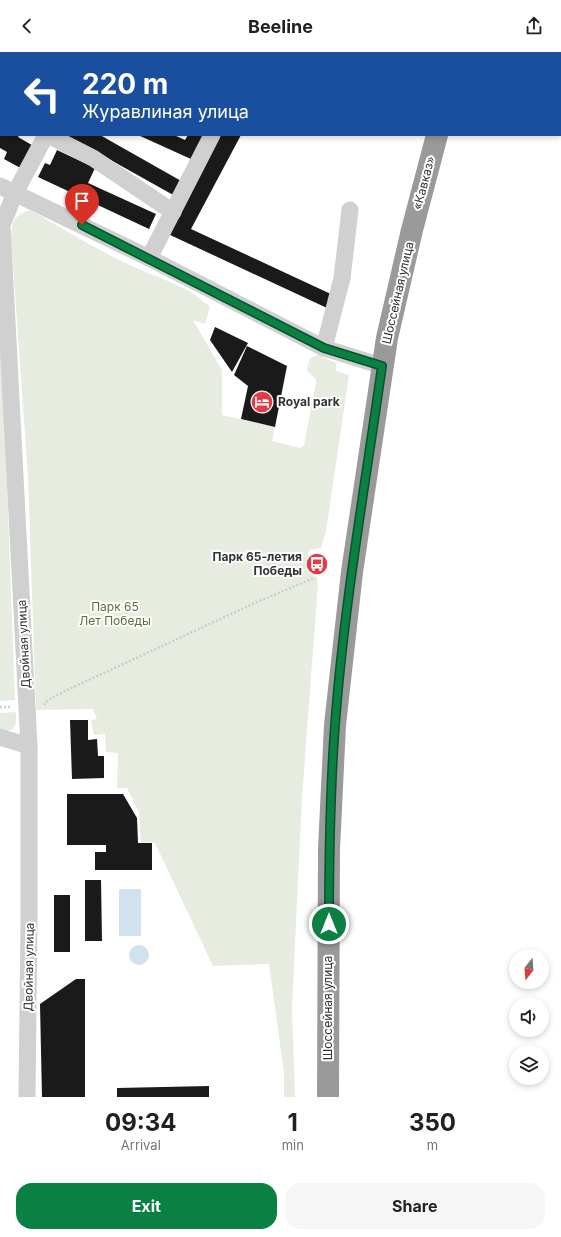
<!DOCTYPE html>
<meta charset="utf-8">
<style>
body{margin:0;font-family:Inter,sans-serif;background:#f6f6f6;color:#202124;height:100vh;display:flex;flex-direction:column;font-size:15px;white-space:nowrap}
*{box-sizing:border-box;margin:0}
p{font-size:13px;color:#757577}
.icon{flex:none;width:22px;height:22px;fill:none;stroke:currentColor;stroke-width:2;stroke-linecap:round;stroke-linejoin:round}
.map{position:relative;height:1045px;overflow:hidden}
.panel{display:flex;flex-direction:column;background:#fff;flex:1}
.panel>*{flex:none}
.hud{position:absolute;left:0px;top:0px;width:561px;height:84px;box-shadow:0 2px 6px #0003;background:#1a4fa0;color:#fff;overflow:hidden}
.needle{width:26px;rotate:197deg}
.controls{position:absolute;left:509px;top:897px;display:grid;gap:8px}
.controls a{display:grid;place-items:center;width:40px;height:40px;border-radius:50%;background:#fff;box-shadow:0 2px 6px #0003;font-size:20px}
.pin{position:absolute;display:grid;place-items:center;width:34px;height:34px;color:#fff;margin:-41px -17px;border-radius:50% 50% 50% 0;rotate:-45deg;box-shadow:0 0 4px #0007}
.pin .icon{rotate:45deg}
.me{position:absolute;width:44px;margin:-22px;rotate:0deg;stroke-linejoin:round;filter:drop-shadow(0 0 3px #0008)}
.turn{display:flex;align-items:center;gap:14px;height:84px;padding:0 16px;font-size:18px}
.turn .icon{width:52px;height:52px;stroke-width:2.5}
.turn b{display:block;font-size:28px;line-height:34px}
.eta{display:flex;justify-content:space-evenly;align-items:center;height:68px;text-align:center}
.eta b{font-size:24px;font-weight:700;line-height:28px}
.primary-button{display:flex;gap:8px;margin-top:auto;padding:8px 16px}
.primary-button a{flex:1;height:46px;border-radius:16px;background:#0b8043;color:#fff;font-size:16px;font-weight:700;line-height:46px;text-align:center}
.primary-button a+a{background:#f6f6f6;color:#202124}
header{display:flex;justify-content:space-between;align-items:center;height:52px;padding:0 16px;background:#fff;font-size:18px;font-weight:700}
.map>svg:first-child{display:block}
</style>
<header><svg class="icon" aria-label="back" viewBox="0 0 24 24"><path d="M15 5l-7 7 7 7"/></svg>Beeline<svg class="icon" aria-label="share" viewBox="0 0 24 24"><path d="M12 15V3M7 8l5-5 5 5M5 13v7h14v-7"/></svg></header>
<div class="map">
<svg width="561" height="1045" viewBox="0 0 561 1045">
<rect width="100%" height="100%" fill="#fff"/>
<g fill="#e6ecdf">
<path d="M 27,159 L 32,159 C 65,178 97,198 132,214 C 159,227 188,233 210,255 L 205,272 L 193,268 L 222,318 L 222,363 L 275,375 L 272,389 L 300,396 L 304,393 L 316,331 L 316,327 L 308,320 L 307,317 L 310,306 L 318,303 L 336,311 L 336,319 L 349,323 L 326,479 L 321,496 L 309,498 L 306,518 L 316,523 L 318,532 L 302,745 L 292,955 L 295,1045 L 284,1045 L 284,1021 L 269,912 L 213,914 L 155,791 L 141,790 L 139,760 L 127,736 L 117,736 L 118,701 L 106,700 L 105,682 L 94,683 L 91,668 L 97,667 L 93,657 L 36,658 L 28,425 L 11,186 C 12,172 13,164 27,159 Z"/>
<polygon points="0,295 5,380 15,648 0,649"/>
<polygon points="16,660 16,671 12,678 0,679 0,661"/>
</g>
<g fill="#cfe2ee">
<rect x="119" y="837" width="22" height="47"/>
<circle cx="139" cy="903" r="10"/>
</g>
<g fill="#1a1a1a">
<polygon points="0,83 19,83 18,85 37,96 24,118 4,107 7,100 0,96"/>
<polygon points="66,83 100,83 183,130 175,144"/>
<polygon points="138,83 174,83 185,88 188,83 204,83 193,108"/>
<polygon points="220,83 241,83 191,177 333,243 327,256 168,182"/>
<polygon points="57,98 95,116 88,131 156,162 149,177 38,125 45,111 50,113"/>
<polygon points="215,275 248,291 232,320 210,288"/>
<polygon points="247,294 287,314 275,375 241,367 248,334 234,323"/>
<polygon points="70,668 88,668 88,688 97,687 98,704 104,704 104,726 72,727"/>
<polygon points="67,742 123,742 137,766 138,791 152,791 152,818 95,818 95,800 106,800 106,793 67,793"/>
<polygon points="85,828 101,828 102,889 85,889"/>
<rect x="54" y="843" width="16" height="57"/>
<polygon points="76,927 85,927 85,1045 42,1045 40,952"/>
<polygon points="209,1034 209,1045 117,1045 117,1036"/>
</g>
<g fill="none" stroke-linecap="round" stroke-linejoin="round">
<g stroke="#cdcdcd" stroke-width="2.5" stroke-dasharray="2 2" stroke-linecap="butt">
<polyline points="44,653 48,648 65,639 257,550 314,526"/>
<polyline points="0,655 11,655"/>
</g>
<g stroke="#d0d0d0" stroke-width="17">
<polyline points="45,1 46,0"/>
<polyline points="0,41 1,40"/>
<polyline points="48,83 93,106 173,160"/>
<polyline points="0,134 149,206 324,296 382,314"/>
<polyline points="149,206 212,83"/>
<polyline points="324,296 342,226 350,158"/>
<polyline points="0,685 29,694"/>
<polyline points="27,1045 29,868 29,694 2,173 15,141 46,83"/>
</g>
<g stroke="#9a9a9a" stroke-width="22">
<polyline points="458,1 459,0"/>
<polyline points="328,1045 329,797 335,673 352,520 387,286 412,178 437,83"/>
</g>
</g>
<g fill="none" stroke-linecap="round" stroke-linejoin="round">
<g stroke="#07532c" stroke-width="10">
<path id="route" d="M 82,173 L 324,296 L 382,314 C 365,434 344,553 335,673 C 330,739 329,806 329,872"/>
</g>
<use href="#route" stroke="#0b8043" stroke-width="7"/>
</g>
<defs>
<g id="hotel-disc" transform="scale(1.15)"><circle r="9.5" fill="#e63946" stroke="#fff"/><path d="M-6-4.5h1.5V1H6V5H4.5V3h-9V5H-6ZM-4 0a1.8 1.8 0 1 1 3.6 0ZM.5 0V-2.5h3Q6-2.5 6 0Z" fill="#fff"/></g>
<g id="bus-disc" transform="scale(1.15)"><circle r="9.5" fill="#e63946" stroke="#fff"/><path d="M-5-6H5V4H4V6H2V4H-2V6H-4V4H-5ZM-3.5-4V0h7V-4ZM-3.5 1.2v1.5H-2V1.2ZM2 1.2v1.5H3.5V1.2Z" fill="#fff"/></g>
</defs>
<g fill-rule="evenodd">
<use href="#hotel-disc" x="262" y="350"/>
<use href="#bus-disc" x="317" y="512"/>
</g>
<g text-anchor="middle" stroke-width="4" stroke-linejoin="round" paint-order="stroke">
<g font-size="12" fill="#333" stroke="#fff">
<text transform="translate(424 131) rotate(-75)" y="4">«Кавказ»</text>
<text transform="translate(398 241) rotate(-77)" y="4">Шоссейная улица</text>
<text transform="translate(24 592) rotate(-93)" y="4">Двойная улица</text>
<text transform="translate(29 915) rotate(-89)" y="4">Двойная улица</text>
<text transform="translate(328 956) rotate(-90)" y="4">Шоссейная улица</text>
</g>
<g font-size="12" font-weight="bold" fill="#333" stroke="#fff" text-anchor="start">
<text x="278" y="354">Royal park</text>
<text x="302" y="509" text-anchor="end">Парк 65-летия<tspan x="302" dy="14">Победы</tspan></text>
</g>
<g font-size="12" fill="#56703f" stroke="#fff">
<text x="115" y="559">Парк 65<tspan x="115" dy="14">Лет Победы</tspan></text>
</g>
</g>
</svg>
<div class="controls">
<a><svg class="needle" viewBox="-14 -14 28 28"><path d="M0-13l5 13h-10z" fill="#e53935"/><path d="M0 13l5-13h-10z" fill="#757577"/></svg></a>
<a><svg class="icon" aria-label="sound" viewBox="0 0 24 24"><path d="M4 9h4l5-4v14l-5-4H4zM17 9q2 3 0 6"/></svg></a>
<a><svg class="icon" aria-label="layers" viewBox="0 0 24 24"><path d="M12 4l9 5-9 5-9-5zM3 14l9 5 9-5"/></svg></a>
</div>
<div class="pin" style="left:82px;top:173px;background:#d93025"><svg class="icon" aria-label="arrive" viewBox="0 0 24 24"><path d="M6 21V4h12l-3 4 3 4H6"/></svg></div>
<svg class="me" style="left:329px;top:872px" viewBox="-20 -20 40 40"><circle r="17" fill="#0b8043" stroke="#fff" stroke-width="3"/><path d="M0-11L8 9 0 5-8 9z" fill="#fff"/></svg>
<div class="hud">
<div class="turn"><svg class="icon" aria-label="left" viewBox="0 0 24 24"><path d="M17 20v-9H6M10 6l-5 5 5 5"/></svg><div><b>220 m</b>Журавлиная улица</div></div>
</div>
</div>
<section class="panel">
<div class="eta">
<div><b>09:34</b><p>Arrival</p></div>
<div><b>1</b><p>min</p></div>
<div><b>350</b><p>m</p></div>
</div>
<div class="primary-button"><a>Exit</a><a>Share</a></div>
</section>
